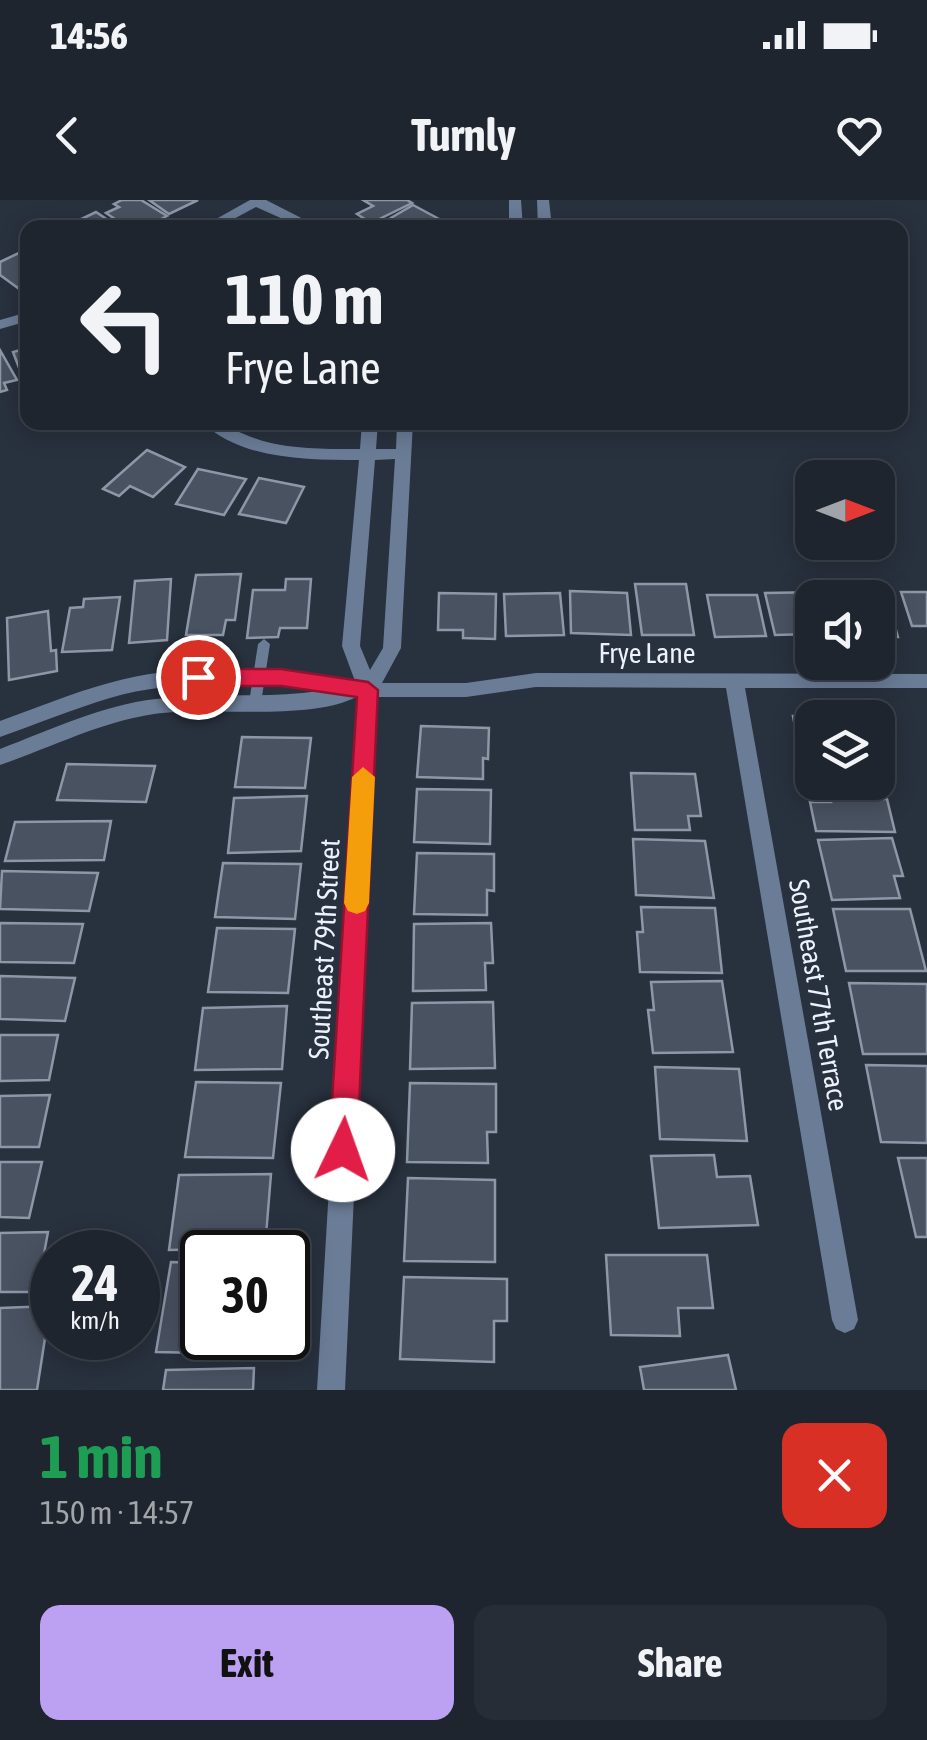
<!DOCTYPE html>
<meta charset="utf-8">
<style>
body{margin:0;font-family:"Asap Condensed",sans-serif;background:#262d36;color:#f1f3f6;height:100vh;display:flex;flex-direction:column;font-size:38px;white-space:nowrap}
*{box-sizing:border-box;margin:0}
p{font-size:32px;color:#a1a5aa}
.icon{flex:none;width:55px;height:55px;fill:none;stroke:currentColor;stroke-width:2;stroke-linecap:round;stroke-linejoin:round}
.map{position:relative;height:1190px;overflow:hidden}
.drawer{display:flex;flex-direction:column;background:#1e252e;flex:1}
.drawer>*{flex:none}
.banner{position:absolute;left:20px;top:20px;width:888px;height:210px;border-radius:20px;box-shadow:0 5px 25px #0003,0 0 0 2px #3c424a;background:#1e252e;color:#f1f3f6;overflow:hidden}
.needle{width:65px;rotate:90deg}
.buttons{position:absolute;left:795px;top:260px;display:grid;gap:20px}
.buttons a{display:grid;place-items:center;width:100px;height:100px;border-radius:20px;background:#1e252e;box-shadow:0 5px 25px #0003,0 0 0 2px #3c424a;font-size:50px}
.speed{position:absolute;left:30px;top:1030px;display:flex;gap:20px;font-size:50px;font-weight:700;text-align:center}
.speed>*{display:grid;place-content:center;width:130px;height:130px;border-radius:50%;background:#1e252e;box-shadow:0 5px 25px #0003,0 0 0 2px #3c424a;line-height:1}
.speed small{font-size:25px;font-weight:400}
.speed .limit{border:5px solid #111;border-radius:15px;background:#fff;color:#111}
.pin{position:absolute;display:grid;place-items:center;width:85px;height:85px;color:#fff;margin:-42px;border:5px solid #fff;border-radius:50%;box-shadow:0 2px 10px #0007}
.me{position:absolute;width:110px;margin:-55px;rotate:3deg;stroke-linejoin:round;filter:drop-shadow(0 0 8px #0008)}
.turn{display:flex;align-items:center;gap:35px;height:210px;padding:0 40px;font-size:45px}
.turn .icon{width:130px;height:130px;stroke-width:2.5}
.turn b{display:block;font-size:70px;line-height:85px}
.round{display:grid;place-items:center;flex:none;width:105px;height:105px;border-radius:20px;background:#262d36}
.summary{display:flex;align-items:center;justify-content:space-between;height:170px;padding:0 40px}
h1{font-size:60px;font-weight:700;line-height:75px;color:#1e9e55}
.cta{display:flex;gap:20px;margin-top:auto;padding:20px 40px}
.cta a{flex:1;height:115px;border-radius:20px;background:#bca0f2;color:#111;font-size:40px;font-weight:700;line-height:115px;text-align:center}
.cta a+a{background:#262d36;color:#f1f3f6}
.status{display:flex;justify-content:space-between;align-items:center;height:70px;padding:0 50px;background:#1e252e;direction:ltr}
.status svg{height:28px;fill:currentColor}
header{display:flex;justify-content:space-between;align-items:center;height:130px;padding:0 40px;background:#1e252e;font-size:45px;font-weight:700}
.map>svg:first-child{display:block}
</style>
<div class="status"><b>14:56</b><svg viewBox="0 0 49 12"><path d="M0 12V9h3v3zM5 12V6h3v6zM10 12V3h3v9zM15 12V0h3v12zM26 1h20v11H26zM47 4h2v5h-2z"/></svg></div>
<header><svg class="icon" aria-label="back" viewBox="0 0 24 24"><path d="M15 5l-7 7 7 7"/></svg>Turnly<svg class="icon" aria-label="heart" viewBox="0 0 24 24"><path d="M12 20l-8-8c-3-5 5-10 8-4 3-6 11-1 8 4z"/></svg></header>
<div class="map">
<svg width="927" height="1190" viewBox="0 0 927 1190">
<rect width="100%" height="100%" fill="#28313e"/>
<g fill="#495261" stroke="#8d97a8" stroke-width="2.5">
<polygon points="122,0 141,0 167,16 149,25 140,20 127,27 106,13 119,7 114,4"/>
<polygon points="149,0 198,0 169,14"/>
<polygon points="363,0 407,0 412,3 371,23 357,14 373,6"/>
<polygon points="413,5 441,20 429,28 379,25"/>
<polygon points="96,12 120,28 77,28 82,25 77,21"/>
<polygon points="23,51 28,54 28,84 18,88 0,75 0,62"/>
<polygon points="28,148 28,186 26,186 13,152"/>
<polygon points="0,150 17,180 4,183 7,190 0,192"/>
<polygon points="147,250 185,267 153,297 130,286 119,296 103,289"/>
<polygon points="198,269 246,279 224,315 176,304"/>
<polygon points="259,278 304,287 286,323 239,314"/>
<polygon points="241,374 235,420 226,420 223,435 186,435 196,375"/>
<polygon points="171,379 167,440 129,443 135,381"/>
<polygon points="286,379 311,379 307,428 280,428 278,437 247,438 253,390 285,390"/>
<polygon points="635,384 686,384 694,435 642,435"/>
<polygon points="570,391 627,393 631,435 571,433"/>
<polygon points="835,391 885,392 898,437 878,437 878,398 836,398"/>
<polygon points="822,392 823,398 812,398 812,434 775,435 765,393"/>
<polygon points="901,392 927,392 927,426 912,426"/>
<polygon points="439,393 496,394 495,439 463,438 463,430 438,430"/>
<polygon points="560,393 564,435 506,436 504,394"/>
<polygon points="707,395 757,395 766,436 715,437"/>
<polygon points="120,397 112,450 62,452 70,408 83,407 84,399"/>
<polygon points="48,411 51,451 56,450 57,471 9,480 7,418"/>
<polygon points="793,516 858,518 812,518 812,565 802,565"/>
<polygon points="421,526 489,528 488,559 483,558 483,579 417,577"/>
<polygon points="242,537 311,538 305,588 235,587"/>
<polygon points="67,564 155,566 146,602 57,600"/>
<polygon points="631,573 695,574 701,616 688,616 690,630 635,630"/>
<polygon points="827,582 874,582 878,599 887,599 895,632 816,631 810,602 831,602"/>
<polygon points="417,589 491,590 490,644 414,642"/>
<polygon points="307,596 301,651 228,653 234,598"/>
<polygon points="111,621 104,660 5,661 15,622"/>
<polygon points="892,638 903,676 894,676 900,698 832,700 818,640"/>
<polygon points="633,639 705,641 714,698 636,695"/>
<polygon points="417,653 494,654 494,691 487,690 487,715 414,714"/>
<polygon points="223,663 301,664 295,719 215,717"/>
<polygon points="2,671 98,673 89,711 0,709"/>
<polygon points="641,707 715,708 722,773 640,772 637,732 643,732"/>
<polygon points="833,709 910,709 926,771 846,771"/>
<polygon points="0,723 83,724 74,763 0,762"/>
<polygon points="491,723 493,763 485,763 486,790 413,791 414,724"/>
<polygon points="217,728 295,729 288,793 208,792"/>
<polygon points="0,776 75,778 65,821 0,819"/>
<polygon points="722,781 733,852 653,853 648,810 654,810 651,782"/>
<polygon points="849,783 927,784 927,854 863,854"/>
<polygon points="493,802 495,868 410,869 412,803"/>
<polygon points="287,806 282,869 195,870 203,808"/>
<polygon points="0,835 58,835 49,880 0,881"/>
<polygon points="866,865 927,866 927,943 881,942"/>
<polygon points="655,867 739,869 747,941 660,939"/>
<polygon points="196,882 281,883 273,958 185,957"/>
<polygon points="410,883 496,884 496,932 487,932 488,963 407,962"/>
<polygon points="50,895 39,947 0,947 0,896"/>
<polygon points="714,955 717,977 750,976 758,1025 659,1028 651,956"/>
<polygon points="898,958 927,958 927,1037 916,1037"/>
<polygon points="0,962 42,962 29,1018 0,1017"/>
<polygon points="271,974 265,1048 169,1050 179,975"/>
<polygon points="408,978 495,980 495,1062 404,1061"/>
<polygon points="48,1032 37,1092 0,1092 0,1033"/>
<polygon points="606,1055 707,1055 713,1108 678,1108 680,1136 611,1135"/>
<polygon points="171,1062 202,1063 202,1138 255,1138 253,1154 156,1152"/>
<polygon points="404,1077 507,1079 507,1121 494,1121 494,1162 400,1159"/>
<polygon points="50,1106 37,1190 0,1190 0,1108"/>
<polygon points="728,1155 736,1190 644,1190 640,1167"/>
<polygon points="254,1168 253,1190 163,1190 166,1170"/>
</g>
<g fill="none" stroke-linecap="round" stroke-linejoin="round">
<g fill="#6b7c97" fill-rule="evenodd">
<polygon points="516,23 545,23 550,26 512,28 513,24"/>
<polygon points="264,439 270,444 261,503 255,508 249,503 258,444"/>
</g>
<g fill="#6b7c97" fill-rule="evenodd">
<polygon points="250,0 266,0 321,28 303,28 256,7 217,28 200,28"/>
<polygon points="509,0 521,0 523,28 509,28"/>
<polygon points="537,0 549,0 552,28 538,28"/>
<polygon points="28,112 28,121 0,129 0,120"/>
<path d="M 202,222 C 225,222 241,235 263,241 C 293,249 323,249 353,249 L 360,249 L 362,222 L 378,222 L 376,249 L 396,249 L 397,222 L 413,222 L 401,448 L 382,483 L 466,483 L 536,473 L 927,474 L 927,488 L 745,488 L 858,1120 L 854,1129 L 845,1133 L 836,1129 L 832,1120 L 726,488 L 536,487 L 466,497 L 377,497 L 345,1190 L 317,1190 L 358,496 C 312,522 211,506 154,514 C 100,522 50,548 0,565 L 0,549 C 50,530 102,505 156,499 C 210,492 264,499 319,491 C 256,482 171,479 110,498 C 73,509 37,524 0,537 L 0,521 C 36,508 72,493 109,483 C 189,460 275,470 355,481 L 342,446 L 359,260 C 308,260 241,260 202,222 ZM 395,259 L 383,448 L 370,470 L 360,446 L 375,260 Z"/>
</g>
</g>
<polygon fill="#e11d48" stroke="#92132f" stroke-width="2.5" points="198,469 281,469 368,482 378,490 357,950 353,960 343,964 333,960 329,950 357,497 281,486 198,486 187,477"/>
<polygon fill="#f59e0b" points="363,567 375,577 369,703 365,711 357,714 348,711 344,703 352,577"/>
<g text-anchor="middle" stroke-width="8" stroke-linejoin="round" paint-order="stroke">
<g font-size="28" fill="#ecf2fb" stroke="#28313e">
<text x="647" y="463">Frye Lane</text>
<text transform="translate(324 749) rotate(-87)" y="10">Southeast 79th Street</text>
<text transform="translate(819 795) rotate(80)" y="10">Southeast 77th Terrace</text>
</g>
</g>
</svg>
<div class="buttons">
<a><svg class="needle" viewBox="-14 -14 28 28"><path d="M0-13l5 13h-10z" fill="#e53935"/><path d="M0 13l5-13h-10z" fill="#a1a5aa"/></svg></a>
<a><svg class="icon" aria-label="sound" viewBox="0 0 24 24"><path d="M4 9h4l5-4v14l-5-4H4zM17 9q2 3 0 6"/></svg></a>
<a><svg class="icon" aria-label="layers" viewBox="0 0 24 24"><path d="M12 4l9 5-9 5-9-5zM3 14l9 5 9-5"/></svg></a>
</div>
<div class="speed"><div>24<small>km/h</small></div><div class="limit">30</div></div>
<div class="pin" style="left:198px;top:477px;background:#d93025"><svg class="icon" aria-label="arrive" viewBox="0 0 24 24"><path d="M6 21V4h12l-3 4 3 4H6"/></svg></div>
<svg class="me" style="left:343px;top:950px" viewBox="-20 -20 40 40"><circle r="19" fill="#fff"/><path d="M0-13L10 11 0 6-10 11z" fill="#e11d48"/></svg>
<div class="banner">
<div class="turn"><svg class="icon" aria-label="left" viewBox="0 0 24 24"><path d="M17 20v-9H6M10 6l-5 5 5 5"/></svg><div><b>110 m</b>Frye Lane</div></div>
</div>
</div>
<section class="drawer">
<div class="summary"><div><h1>1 min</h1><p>150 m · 14:57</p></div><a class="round" style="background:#d93025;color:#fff"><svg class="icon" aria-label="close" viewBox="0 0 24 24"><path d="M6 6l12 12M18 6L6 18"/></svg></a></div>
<div class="cta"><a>Exit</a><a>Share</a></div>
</section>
